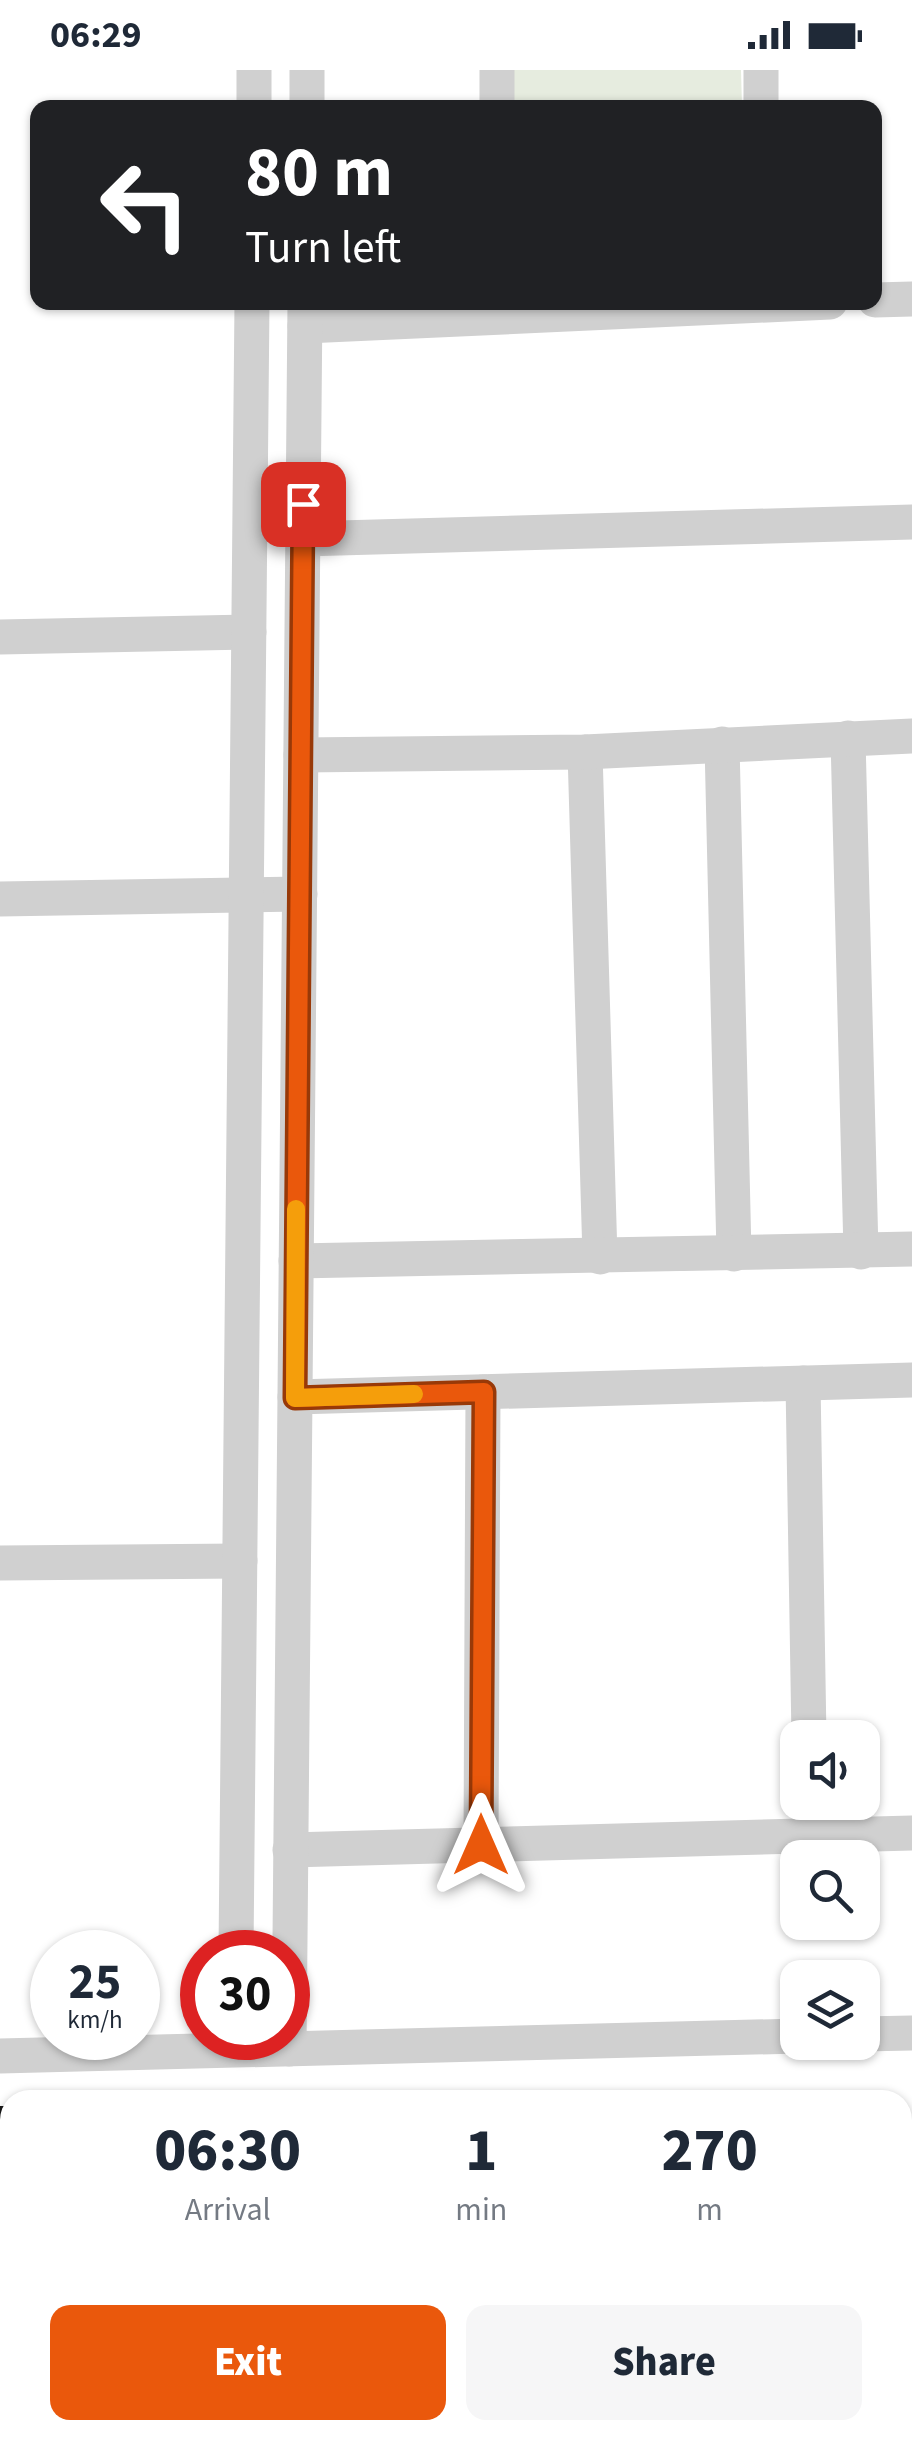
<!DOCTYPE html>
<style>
body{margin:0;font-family:"Source Sans 3",sans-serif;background:#f6f6f7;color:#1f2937;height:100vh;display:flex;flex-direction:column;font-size:38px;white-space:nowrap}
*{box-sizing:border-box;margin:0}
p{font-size:32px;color:#747a83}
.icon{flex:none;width:55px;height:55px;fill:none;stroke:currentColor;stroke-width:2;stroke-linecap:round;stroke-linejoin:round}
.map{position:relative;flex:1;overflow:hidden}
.sheet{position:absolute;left:0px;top:2020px;width:912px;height:350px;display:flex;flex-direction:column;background:#fff;border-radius:30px 30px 0 0;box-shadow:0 2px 8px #0004}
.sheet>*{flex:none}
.top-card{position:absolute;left:30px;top:30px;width:852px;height:210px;border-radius:20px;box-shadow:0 2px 8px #0004;background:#202124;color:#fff;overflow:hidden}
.tools{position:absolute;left:780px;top:1650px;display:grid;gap:20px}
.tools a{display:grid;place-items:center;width:100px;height:100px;border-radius:20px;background:#fff;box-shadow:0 2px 8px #0004;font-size:50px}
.speed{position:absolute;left:30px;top:1860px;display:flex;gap:20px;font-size:50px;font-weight:700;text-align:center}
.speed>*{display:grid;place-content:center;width:130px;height:130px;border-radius:50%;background:#fff;box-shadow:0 2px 8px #0004;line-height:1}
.speed small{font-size:25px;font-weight:400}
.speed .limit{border:15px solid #d22;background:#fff;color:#111}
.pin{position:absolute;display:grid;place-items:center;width:85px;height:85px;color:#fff;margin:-42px;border-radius:20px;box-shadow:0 5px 15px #0006}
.me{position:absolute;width:110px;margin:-55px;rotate:0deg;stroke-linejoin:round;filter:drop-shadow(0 0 8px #0008)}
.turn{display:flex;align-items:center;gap:35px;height:210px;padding:0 50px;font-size:45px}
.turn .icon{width:130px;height:130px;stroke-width:2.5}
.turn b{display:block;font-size:70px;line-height:85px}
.eta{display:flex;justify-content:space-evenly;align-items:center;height:170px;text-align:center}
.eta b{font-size:60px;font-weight:800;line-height:70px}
.cta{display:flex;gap:20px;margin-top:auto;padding:20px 50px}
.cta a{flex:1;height:115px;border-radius:20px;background:#ea580c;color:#fff;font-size:40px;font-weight:800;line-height:115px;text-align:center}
.cta a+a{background:#f6f6f7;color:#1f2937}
.status{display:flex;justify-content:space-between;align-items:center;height:70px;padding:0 50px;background:#fff;direction:ltr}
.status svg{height:28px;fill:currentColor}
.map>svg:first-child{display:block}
</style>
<div class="status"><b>06:29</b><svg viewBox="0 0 49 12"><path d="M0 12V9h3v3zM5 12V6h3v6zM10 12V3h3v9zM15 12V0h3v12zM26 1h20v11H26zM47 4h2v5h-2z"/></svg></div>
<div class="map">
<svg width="912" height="2370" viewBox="0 0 912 2370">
<rect width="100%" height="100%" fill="#fff"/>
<polygon fill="#e6ecdf" points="509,0 741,0 742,37 510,37"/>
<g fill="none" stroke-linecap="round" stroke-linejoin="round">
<g stroke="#cfe2ee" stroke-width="65">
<polyline points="902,2312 912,2308"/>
<polyline points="758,2370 783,2360"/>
</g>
</g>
<polygon fill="#1a1a1a" points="0,2036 10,2036 10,2360 190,2360 166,2370 0,2370"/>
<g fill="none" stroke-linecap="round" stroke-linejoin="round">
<g stroke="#d0d0d0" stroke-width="35">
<polyline points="761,0 761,38"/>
<polyline points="254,38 254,0"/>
<polyline points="307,38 307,0"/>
<polyline points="497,38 497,0"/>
<polyline points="875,230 912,229"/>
<polyline points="305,256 830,232"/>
<polyline points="303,469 912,452"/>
<polyline points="0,567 249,562"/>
<polyline points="848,668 861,1182"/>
<polyline points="722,674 734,1184"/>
<polyline points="585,682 600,1187"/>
<polyline points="301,685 585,682 912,666"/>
<polyline points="0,829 300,824"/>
<polyline points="296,1191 912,1179"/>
<polyline points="803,1313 809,1668"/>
<polyline points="295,1327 912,1310"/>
<polyline points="0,1493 240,1491"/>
<polyline points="481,1775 483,1322"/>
<polyline points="290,1780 912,1763"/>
<polyline points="236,1882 252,232"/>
<polyline points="862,1964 912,1963"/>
<polyline points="289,1979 305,232"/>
<polyline points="0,1986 798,1966"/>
</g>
</g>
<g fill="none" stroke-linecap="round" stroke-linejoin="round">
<g stroke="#983908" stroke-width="25">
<polyline id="route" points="303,434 295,1328 484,1322 481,1775"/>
</g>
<use href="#route" stroke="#ea580c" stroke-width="18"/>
<polyline stroke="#f59e0b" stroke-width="18" points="296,1139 295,1328 414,1324"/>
</g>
</svg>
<div class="tools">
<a><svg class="icon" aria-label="sound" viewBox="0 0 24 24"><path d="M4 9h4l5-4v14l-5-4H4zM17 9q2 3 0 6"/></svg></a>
<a><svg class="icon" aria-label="search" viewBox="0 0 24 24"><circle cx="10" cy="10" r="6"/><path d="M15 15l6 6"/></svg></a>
<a><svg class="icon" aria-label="layers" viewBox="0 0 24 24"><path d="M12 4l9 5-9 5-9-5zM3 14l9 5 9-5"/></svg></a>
</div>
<div class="speed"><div>25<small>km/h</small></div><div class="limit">30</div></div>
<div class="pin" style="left:303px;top:434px;background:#d93025"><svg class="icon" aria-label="arrive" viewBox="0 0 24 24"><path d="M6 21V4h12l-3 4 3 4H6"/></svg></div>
<svg class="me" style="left:481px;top:1775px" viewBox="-20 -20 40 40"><path d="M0-17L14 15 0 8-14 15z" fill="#ea580c" stroke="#fff" stroke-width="4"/></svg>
<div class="top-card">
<div class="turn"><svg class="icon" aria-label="left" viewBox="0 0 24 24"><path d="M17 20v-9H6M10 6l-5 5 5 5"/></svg><div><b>80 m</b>Turn left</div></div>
</div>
<section class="sheet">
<div class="eta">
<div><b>06:30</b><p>Arrival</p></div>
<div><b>1</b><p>min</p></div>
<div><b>270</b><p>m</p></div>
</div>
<div class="cta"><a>Exit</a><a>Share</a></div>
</section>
</div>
